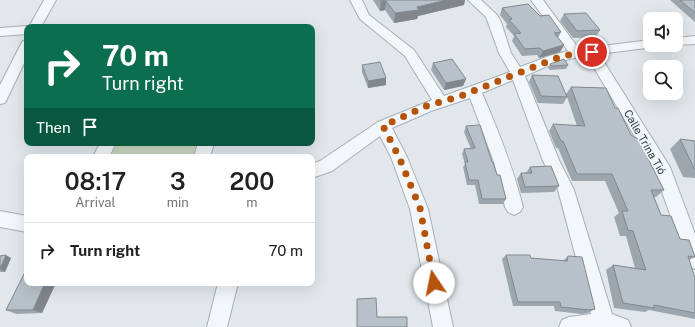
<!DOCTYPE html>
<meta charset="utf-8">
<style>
body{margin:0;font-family:"Public Sans",sans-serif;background:#f6f6f6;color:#202124;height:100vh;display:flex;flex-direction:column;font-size:15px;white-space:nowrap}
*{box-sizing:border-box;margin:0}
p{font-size:13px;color:#757577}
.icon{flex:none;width:22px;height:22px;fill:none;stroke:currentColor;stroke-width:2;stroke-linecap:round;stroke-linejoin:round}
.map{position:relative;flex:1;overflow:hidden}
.details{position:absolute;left:24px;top:154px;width:291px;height:132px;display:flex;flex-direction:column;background:#fff;border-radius:8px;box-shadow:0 4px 16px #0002}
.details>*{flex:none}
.banner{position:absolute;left:24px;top:24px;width:291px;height:122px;border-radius:8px;box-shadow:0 4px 16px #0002;background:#0b6e4f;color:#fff;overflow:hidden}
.buttons{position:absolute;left:643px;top:12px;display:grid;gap:8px}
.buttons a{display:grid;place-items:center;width:40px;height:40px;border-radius:8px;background:#fff;box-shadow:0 4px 16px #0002;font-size:20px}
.pin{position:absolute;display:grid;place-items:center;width:34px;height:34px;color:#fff;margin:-17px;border:2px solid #fff;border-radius:50%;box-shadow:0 1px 4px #0007}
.me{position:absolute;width:44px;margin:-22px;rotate:349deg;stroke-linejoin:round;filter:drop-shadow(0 0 3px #0008)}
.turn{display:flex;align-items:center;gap:14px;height:84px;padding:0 12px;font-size:18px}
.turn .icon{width:52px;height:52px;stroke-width:2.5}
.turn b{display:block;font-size:28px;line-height:34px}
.then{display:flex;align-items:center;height:38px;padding:0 12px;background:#0003;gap:8px;font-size:15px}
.eta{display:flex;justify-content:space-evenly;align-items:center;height:68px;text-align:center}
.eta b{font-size:24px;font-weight:600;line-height:28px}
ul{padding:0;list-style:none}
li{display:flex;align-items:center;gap:12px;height:56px;padding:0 12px;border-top:1px solid #e0e0e0}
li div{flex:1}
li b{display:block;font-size:15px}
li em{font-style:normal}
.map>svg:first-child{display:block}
</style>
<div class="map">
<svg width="695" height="327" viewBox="0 0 695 327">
<rect width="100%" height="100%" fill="#e1e7eb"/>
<polygon fill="#cad6c1" points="115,143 197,143 193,157 109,157"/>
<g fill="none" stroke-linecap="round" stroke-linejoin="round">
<g stroke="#a6afb6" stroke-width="2">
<g id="minor">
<polygon points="44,0 56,0 41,27 27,27 27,34 0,36 0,28 27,26 29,27"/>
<path d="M 350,0 L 362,0 L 369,15 L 414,50 L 444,96 L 510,72 L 499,53 L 486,17 L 468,0 L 481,0 L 497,15 L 501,22 L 511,53 L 520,67 L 549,56 L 568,51 L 531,0 L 543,0 L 579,49 L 650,40 L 650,45 L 656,45 L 654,47 L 599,54 L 670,167 L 695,234 L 695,269 L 688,266 L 686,260 L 654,169 L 587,56 C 565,58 545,67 525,76 L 559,160 L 574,190 L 612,314 L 628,320 L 631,327 L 559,327 L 562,320 L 569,317 L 591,314 L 558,190 L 543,161 L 513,80 L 482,93 C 498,130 513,167 523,207 L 520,212 L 514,215 L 508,212 L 505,207 L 494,162 L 470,98 L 431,111 L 392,128 L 407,157 L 428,209 L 453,327 L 433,327 L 410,209 L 391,157 L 380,136 L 332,171 L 312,178 L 312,164 L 320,161 L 378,122 L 432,100 L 405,56 L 360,19 Z"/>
<polygon points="695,36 695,44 673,45 676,45 676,38"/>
<polygon points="27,40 27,57 7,99 5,103 0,104 0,85 21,44 23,41"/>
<polygon points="100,143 116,143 109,157 93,157"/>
<polygon points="198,143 214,143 210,157 194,157"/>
<polygon points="0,211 27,216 27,232 0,227"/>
<polygon points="218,283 238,283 227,327 207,327"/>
</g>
</g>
<use href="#minor" fill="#f4f7f9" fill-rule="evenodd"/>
</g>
<g fill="#9ea6ad">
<polygon points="373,0 465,0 464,5 418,16 417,19 394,23 385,10 380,11"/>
<polygon points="670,0 695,0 695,22"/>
<polygon points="502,8 561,32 558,38 564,45 560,52 539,58 537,55 522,56 512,41 514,36 506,27 507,24 500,15"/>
<polygon points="564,14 600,30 596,37 573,38 560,21"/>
<polygon points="433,63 466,79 463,86 444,90 431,70"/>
<polygon points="550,64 568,65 566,69 550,70 548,68"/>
<polygon points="362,65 386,78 386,85 368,88 362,72"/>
<polygon points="532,75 566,94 571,87 615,108 631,135 664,190 656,197 654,197 661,215 695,257 689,260 695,278 695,319 649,310 645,312 614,308 606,270 613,265 635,268 626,236 620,236 614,217 619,213 605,181 572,181 558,148 556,148 549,131 553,124 577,126 567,97 563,104 538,103 529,82"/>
<polygon points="466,126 492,162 506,199 503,204 479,204 475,185 467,185 463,167 465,164 462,154 464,149 471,149 464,132"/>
<polygon points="680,139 695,141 695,178 683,177 670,149"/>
<polygon points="530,167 559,186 554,192 521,193 517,179 521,173 526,173"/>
<polygon points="506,255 531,258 563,261 568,256 595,309 588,313 582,314 555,311 554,306 513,306 502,259"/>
<polygon points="0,256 11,258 5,272 0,272"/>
<polygon points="27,283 56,283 42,313 16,314 6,310"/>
</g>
<g fill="#81878d">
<polygon points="447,0 465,0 464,5 418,16 417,19 394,23 395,13 417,7"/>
<polygon points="381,1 386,1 385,10 380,11"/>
<polygon points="564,45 560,52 539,58 543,51"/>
<polygon points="386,78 386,85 368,88 368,81"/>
<polygon points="466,79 463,86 444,90 446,83"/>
<polygon points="6,255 11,258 5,272 0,269"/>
<polygon points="45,283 56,283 42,313 33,310"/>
</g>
<g fill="#b8c1c9" stroke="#81878d">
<polygon points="380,0 447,0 417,7 419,10 395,13 386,1 381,1"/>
<polygon points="680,0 695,0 695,13"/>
<polygon points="528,4 540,16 549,15 561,32 554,33 564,45 543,51 540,48 525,49 514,34 521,33 509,20 512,19 502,8"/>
<polygon points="586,13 600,30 577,31 564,14"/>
<polygon points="452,59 466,79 446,83 433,63"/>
<polygon points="564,59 568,65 552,66 550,64"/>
<polygon points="380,62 386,78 368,81 362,65"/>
<polygon points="532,75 558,76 567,97 541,96"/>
<polygon points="571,87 606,88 615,108 618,108 631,135 638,139 664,190 651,190 661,215 671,216 680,239 689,240 695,257 688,256 695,278 695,313 654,305 654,308 623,303 613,265 646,270 633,231 628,230 622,211 628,211 612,174 577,174 563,141 561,141 553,124 585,126"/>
<polygon points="480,125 492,162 493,162 497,175 500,175 506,199 482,199 478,180 469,180 465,162 468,162 464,149 475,148 466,126"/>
<polygon points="680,139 695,141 695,168 694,168"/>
<polygon points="551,166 559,186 525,187 521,173 532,173 530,167"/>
<polygon points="6,255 0,269 0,256"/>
<polygon points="506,255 530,255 531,258 567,261 568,256 582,257 595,309 589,310 561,307 560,302 518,302"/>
<polygon points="27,268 27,283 45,283 33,310 6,310"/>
<polygon points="376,298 377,317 407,317 407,327 357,327 357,299"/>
</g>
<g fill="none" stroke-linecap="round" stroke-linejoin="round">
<polyline stroke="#b45309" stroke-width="7" stroke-dasharray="0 12.6" points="434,283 420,208 399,157 383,126 426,106 458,97 554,59 576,53 592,52"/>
</g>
<g text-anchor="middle" stroke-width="3.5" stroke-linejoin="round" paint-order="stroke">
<g font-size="11" fill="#283745" stroke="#f1f5f8">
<text transform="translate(645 142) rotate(60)" y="4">Calle Trina Tió</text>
</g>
</g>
</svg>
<div class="buttons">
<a><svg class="icon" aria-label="sound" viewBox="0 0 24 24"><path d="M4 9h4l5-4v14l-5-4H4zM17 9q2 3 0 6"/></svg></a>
<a><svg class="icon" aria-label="search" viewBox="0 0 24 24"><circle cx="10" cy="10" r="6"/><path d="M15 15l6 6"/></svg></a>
</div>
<div class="pin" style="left:592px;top:52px;background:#d93025"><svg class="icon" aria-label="arrive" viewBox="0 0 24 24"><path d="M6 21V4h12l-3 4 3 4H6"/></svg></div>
<svg class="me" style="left:434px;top:283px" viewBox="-20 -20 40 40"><circle r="19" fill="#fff"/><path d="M0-13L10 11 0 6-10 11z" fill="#b45309"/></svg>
<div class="banner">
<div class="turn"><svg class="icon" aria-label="right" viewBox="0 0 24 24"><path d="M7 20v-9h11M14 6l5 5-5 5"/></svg><div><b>70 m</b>Turn right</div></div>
<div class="then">Then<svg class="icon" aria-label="arrive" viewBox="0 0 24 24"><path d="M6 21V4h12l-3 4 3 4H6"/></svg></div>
</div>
<section class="details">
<div class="eta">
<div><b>08:17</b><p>Arrival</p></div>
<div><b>3</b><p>min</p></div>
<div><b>200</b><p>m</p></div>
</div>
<ul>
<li><svg class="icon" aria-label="right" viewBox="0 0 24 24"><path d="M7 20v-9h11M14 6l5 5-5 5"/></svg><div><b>Turn right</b></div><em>70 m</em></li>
</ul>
</section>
</div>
